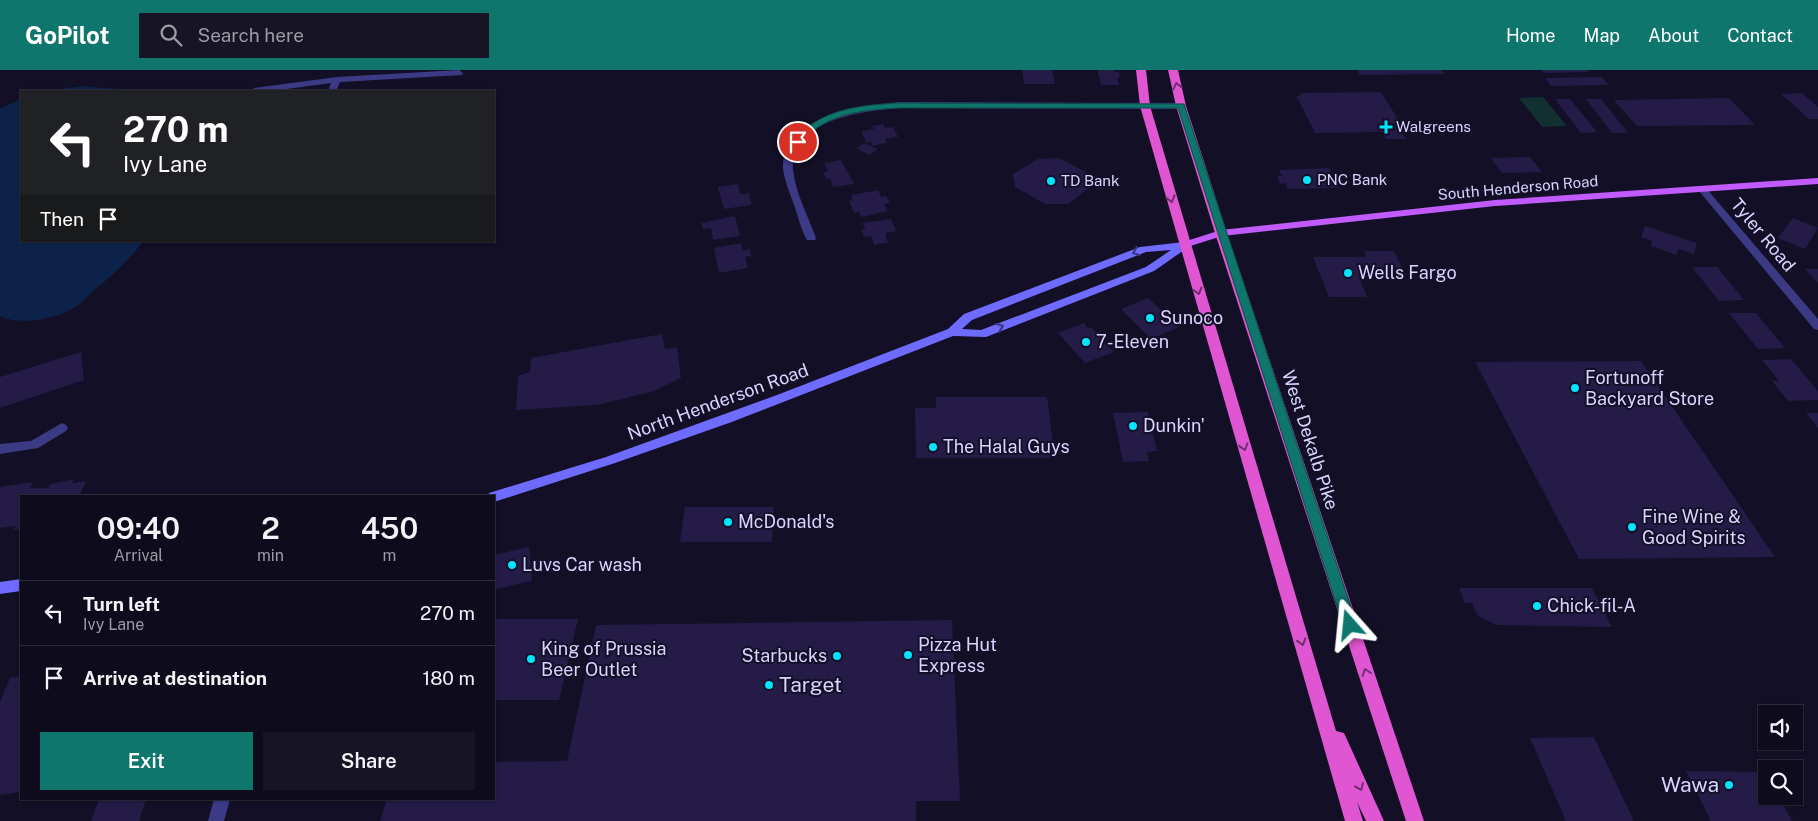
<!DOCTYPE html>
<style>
body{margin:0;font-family:"Public Sans",sans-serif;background:#171425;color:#f1f3f6;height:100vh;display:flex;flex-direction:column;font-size:19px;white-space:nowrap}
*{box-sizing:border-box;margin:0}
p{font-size:16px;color:#9b9ba3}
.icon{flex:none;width:28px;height:28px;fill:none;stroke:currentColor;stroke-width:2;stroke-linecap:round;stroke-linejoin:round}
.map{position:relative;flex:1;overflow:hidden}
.sheet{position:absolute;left:20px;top:425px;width:475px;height:305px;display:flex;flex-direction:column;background:#0e0b1c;border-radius:0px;box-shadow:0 1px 4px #0004,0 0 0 1px #2e2b3b}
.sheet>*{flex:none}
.banner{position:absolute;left:20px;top:20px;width:475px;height:152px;border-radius:0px;box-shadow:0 1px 4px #0004,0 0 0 1px #2e2b3b;background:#202124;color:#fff;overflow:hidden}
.controls{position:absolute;left:1758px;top:635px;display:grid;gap:10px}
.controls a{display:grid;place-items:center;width:45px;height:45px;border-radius:0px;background:#0e0b1c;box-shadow:0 1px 4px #0004,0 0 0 1px #2e2b3b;font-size:25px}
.pin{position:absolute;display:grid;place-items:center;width:42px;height:42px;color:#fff;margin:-21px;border:2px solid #fff;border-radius:50%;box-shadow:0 1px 5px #0007}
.me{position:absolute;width:55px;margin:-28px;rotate:342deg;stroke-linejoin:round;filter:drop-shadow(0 0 4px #0008)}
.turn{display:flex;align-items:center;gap:18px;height:105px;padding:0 20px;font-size:22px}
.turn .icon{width:65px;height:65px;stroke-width:2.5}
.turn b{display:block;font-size:35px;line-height:42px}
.then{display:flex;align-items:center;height:48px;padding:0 20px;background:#0003;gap:10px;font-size:19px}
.eta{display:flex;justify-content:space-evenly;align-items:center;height:85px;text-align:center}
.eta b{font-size:30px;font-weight:600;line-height:35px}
.button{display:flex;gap:10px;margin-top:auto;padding:10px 20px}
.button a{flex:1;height:58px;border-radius:0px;background:#0f766e;color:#fff;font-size:20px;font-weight:600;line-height:58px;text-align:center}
.button a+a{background:#171425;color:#f1f3f6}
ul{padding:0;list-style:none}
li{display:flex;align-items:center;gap:15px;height:65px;padding:0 20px;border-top:1px solid #2e2b3b}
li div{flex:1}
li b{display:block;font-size:19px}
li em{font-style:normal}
header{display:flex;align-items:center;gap:30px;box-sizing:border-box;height:70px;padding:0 25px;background:#0f766e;color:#fff}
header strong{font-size:24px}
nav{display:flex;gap:28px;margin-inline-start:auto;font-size:18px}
.search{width:350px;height:45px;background:#171425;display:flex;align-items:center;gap:12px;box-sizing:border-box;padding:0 18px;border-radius:0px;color:#9b9ba3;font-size:19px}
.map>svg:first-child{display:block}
</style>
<header>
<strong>GoPilot</strong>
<div class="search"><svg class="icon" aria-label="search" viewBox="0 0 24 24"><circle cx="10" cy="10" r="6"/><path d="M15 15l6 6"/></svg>Search here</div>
<nav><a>Home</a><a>Map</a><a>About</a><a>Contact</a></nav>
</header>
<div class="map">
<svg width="1818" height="751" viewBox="0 0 1818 751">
<rect width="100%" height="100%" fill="#130f26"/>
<polygon fill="#12302f" points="1543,27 1567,56 1542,57 1519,28"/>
<g fill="#0c2248">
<polygon points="82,16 143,21 47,21"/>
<path d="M 21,29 L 21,171 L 143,171 C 129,192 110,207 91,223 C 85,229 78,236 70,240 C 52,249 20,256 0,246 L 0,39 Z"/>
</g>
<g fill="#241b47">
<polygon points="1022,0 1052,0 1055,14 1024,14"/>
<polygon points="1099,0 1114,0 1115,2 1119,2 1120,8 1117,8 1119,15 1101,15 1098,2"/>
<polygon points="1357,0 1442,0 1445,4 1360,5"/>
<polygon points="1541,0 1588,0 1589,2 1543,3"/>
<polygon points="1602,7 1609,15 1551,16 1545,8"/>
<polygon points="1381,22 1406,62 1401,62 1406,69 1386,69 1382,62 1315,63 1298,29 1295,28 1303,23"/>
<polygon points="1802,23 1818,37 1818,49 1809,49 1781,24"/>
<polygon points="1729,28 1755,55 1637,56 1614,30"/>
<polygon points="1555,29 1570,29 1597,62 1581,63"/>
<polygon points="1586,29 1601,29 1628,63 1612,63"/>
<polygon points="883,54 885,58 893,57 898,67 885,69 887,73 872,76 871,72 866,72 861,61 874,59 872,56"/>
<polygon points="864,73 875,78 878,79 869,85 856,78"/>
<polygon points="1530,87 1542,102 1502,103 1491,88"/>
<polygon points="1059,88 1086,102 1089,118 1068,134 1045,134 1015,117 1013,104 1038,89"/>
<polygon points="841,90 854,114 833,117 830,108 826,109 823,102 828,101 824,93"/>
<polygon points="1329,98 1339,118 1288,119 1285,113 1280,114 1277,106 1282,106 1279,100"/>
<polygon points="738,114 740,124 749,123 752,135 724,139 718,117"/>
<polygon points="878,120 881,127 886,126 890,133 884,134 888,141 861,147 859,142 854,143 849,131 853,130 851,125"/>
<polygon points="735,146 740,166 713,170 711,158 703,159 701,153"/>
<polygon points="1793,148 1818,158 1805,179 1778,168"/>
<polygon points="891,149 896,161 885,163 888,173 874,175 871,166 864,167 861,160 865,159 863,153"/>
<polygon points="1645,156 1697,173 1694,184 1678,179 1676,185 1651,176 1652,171 1641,167"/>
<polygon points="741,173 743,180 750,179 751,186 745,187 748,198 719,203 714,178"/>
<polygon points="1364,181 1394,181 1403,199 1374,199 1377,207 1359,207 1367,227 1329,227 1313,187 1367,187"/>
<polygon points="1692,197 1717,197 1744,230 1719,231"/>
<polygon points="1805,199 1818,199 1818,213"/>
<polygon points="1148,228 1179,257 1151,269 1121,239"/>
<polygon points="1729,243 1756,243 1785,278 1758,279"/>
<polygon points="1084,253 1088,258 1091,257 1114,282 1085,293 1058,263"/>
<polygon points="662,264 665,279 677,277 681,308 654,321 597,335 516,340 518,306 530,302 531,288"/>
<polygon points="81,282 84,310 0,338 0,307"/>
<polygon points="1791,289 1818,321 1818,330 1788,331 1772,311 1779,311 1762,290"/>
<polygon points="1641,291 1775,487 1579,489 1475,292"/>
<polygon points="936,327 1047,327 1055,388 916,388 915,338 936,338"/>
<polygon points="1148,342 1157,381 1147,382 1149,391 1123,392 1113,343"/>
<polygon points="1806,343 1818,343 1818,358"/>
<polygon points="74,409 72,413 86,411 79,426 21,426 21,459 13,460 16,456 0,458 0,417 33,412 30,418 48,418 50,414"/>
<polygon points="685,437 774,437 772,472 680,472"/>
<polygon points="529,477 532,511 496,519 494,517 494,485"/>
<polygon points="1459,518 1592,518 1612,557 1497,555 1478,546 1472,533 1465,533"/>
<polygon points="494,549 578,549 559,630 494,630"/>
<polygon points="952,550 960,731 916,731 916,751 380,751 387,729 494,729 494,692 567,691 596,555"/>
<polygon points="21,606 21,722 0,725 0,632 10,608"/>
<polygon points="1594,667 1634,751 1566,751 1530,668"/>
<polygon points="1686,701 1765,702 1766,726 1779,726 1792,751 1711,751"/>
<polygon points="99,729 146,729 139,751 91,751"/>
</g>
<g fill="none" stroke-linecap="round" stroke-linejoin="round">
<g fill="#3d3a85" fill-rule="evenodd">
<polygon points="459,0 463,3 462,5 340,12 336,21 328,21 331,13 272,21 250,21 254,18 337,7"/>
<path d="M 899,32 L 1181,33 L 1185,36 L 1181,39 L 899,38 C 865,41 789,49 793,99 C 795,122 808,146 816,168 L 815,170 L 807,170 C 801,160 798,146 794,135 C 790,123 784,110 783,98 C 783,45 861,36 899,32 Z"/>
<polygon points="1702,116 1705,117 1818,249 1818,260 1814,259 1699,121 1699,117"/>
<polygon points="62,353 66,355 68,358 66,361 38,378 0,384 0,374 31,371"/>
<polygon points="214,729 230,729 224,751 208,751"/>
</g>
<g fill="#6f6bff" fill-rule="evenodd">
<path d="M 1184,172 L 1189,175 L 1187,178 L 1154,201 L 986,267 L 953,266 L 729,353 L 615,393 L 494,432 L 494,426 L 488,426 L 489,423 L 606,387 L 777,325 L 948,259 L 964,244 L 1140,177 ZM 1171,180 L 1146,197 L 981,260 L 962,259 L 972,250 L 1146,182 Z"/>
<polygon points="21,509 21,521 0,524 0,512"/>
</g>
<polygon fill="#c25bff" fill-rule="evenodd" points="1818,108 1818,114 1495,136 1222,166 1184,178 1179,175 1180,173 1221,160 1495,130"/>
<g fill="#e055d1" fill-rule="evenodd">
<polygon points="1136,0 1146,0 1150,36 1336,661 1344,663 1384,751 1366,751 1357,732 1363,751 1345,751 1140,36"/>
<polygon points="1168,0 1178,0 1186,36 1227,163 1424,751 1406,751 1215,163 1176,36"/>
</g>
</g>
<defs><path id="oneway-chevron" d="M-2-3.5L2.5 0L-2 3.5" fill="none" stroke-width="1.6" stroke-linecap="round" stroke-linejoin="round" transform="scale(1.25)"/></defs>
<g stroke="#6f2e73">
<use href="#oneway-chevron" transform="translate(1177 16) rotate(-102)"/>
<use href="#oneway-chevron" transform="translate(1171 129) rotate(74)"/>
<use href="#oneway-chevron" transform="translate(1198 221) rotate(74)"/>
<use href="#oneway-chevron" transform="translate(1244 377) rotate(73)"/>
<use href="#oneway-chevron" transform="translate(1302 572) rotate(73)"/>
<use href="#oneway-chevron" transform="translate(1366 602) rotate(-108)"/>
<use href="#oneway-chevron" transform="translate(1360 717) rotate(66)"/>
</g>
<g stroke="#38347d">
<use href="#oneway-chevron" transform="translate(1136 182) rotate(159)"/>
<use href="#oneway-chevron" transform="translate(1000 257) rotate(-21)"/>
</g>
<path fill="#0f766e" stroke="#0a4d48" d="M 899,33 L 1184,34 L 1357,555 L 1355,559 L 1350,561 L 1345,559 L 1343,555 L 1178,38 L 899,38 C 864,40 823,43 801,74 L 794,72 C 817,39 861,35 899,33 Z"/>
<g fill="#00e5ff" stroke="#130f26" stroke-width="2">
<path d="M1383.5 49.5h5v5h5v5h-5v5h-5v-5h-5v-5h5z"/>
<circle cx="1307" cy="110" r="5"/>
<circle cx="1051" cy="111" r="5"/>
<circle cx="1348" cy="203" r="5"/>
<circle cx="1150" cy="248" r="5"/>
<circle cx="1086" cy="272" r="5"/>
<circle cx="1575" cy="318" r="5"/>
<circle cx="1133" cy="356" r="5"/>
<circle cx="933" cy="377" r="5"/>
<circle cx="728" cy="452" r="5"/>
<circle cx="1632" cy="457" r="5"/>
<circle cx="512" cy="495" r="5"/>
<circle cx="1537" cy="536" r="5"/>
<circle cx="908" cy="585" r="5"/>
<circle cx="837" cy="586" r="5"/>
<circle cx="531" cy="589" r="5"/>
<circle cx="769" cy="615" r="5"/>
<circle cx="1729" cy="715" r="5"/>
</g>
<g text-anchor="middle" stroke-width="4" stroke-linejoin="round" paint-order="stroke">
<g font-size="15" fill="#d9d4ff" stroke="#130f26" text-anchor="start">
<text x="1396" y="62">Walgreens</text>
<text x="1317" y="115">PNC Bank</text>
<text x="1061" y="116">TD Bank</text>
</g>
<g font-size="15" fill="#d9d4ff" stroke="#130f26">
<text transform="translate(1518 118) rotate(-5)" y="5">South Henderson Road</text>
</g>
<g font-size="18" fill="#d9d4ff" stroke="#130f26">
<text transform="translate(1763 165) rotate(50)" y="6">Tyler Road</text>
<text transform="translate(718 332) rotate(-20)" y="6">North Henderson Road</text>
<text transform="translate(1310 370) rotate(72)" y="6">West Dekalb Pike</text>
</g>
<g font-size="18" fill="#d9d4ff" stroke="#130f26" text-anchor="start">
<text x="1358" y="209">Wells Fargo</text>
<text x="1160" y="254">Sunoco</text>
<text x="1096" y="278">7-Eleven</text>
<text x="1585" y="314">Fortunoff<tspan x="1585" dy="21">Backyard Store</tspan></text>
<text x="1143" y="362">Dunkin'</text>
<text x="943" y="383">The Halal Guys</text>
<text x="1642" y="453">Fine Wine &amp;<tspan x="1642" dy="21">Good Spirits</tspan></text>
<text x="738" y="458">McDonald's</text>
<text x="522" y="501">Luvs Car wash</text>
<text x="1547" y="542">Chick-fil-A</text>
<text x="918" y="581">Pizza Hut<tspan x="918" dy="21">Express</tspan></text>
<text x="541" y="585">King of Prussia<tspan x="541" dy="21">Beer Outlet</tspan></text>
<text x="827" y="592" text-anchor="end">Starbucks</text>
</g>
<g font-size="21" fill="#d9d4ff" stroke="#130f26" text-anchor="start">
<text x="779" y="622">Target</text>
<text x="1719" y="722" text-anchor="end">Wawa</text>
</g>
</g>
</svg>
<div class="controls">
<a><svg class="icon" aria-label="sound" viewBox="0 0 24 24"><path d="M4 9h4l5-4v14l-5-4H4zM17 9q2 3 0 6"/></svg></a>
<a><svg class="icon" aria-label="search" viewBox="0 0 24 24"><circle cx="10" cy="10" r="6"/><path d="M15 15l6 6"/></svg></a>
</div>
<div class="pin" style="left:798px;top:72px;background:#d93025"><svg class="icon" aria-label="arrive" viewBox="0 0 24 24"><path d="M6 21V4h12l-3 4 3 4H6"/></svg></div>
<svg class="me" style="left:1350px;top:555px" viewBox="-20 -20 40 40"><path d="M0-17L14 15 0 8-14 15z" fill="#0f766e" stroke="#fff" stroke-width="4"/></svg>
<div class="banner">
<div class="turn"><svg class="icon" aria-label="left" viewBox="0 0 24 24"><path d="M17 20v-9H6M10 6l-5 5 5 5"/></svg><div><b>270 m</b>Ivy Lane</div></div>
<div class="then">Then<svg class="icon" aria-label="arrive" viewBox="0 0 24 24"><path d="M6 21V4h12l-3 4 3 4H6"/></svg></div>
</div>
<section class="sheet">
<div class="eta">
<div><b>09:40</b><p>Arrival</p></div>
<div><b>2</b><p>min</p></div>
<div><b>450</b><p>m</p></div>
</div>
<ul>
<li><svg class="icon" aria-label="left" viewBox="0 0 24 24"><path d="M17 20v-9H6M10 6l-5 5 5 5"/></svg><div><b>Turn left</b><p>Ivy Lane</p></div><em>270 m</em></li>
<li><svg class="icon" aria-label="arrive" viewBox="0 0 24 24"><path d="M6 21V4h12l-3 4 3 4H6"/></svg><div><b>Arrive at destination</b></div><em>180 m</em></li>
</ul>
<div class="button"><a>Exit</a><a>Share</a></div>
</section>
</div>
